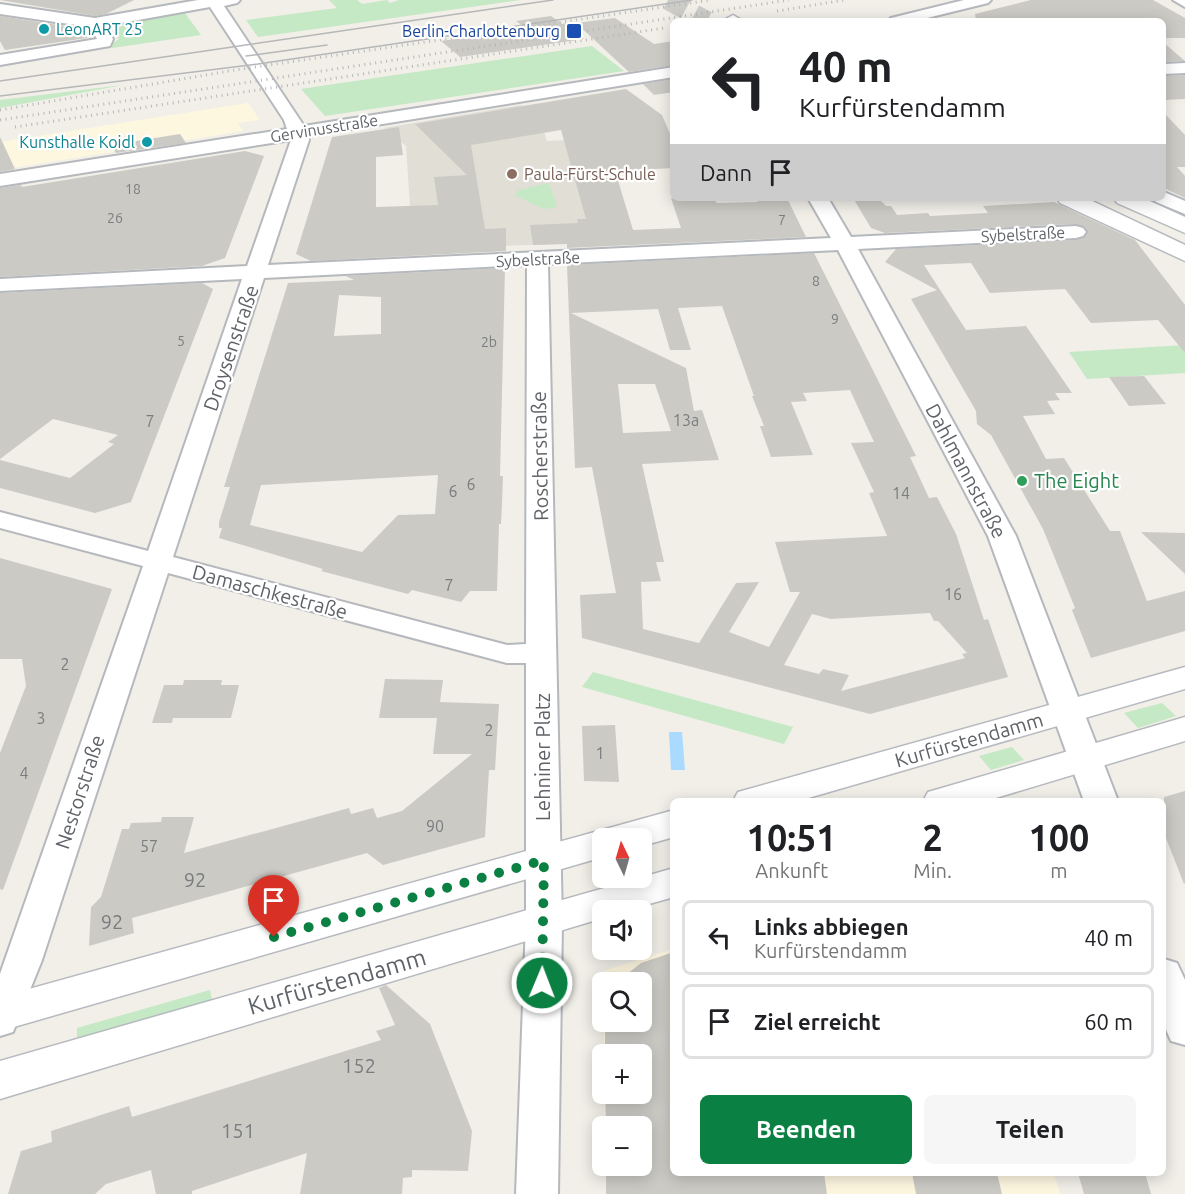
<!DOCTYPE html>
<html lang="de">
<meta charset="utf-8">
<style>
body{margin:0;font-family:Ubuntu,sans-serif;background:#f6f6f6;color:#202124;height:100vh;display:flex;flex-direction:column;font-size:22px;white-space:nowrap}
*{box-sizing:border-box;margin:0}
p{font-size:20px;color:#757577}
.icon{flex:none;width:33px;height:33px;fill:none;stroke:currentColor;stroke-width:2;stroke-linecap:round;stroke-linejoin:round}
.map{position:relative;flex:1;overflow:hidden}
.details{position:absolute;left:670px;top:798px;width:496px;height:378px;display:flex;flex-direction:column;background:#fff;border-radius:9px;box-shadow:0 3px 15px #0003}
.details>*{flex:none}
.top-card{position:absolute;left:670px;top:18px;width:496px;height:183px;border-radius:9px;box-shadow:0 3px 15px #0003;background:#fff;color:#202124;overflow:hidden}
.needle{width:39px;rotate:355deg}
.tools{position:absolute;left:592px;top:828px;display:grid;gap:12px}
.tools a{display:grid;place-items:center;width:60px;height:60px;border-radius:9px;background:#fff;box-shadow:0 3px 15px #0003;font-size:30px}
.pin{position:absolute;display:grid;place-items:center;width:51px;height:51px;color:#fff;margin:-62px -26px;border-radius:50% 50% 50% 0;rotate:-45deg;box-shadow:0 0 6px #0007}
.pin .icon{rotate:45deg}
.me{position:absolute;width:66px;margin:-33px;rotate:1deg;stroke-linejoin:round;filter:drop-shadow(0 0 4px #0008)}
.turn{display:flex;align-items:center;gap:21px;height:126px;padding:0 30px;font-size:27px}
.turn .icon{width:78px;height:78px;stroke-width:2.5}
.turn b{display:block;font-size:42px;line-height:51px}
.then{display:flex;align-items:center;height:57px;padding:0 30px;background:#0003;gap:12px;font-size:22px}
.eta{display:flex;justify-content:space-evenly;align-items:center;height:102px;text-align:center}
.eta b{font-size:36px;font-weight:700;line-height:42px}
.cta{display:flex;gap:12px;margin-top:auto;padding:12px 30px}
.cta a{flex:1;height:69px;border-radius:9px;background:#0b8043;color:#fff;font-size:24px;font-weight:700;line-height:69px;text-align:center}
.cta a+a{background:#f6f6f6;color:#202124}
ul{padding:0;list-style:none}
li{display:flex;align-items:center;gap:18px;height:75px;margin:0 12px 9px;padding:0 18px;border:3px solid #e0e0e0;border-radius:9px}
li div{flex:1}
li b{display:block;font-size:22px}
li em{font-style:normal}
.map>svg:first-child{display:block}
</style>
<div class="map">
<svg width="1185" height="1194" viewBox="0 0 1185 1194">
<rect width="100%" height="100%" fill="#f1efe8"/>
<g fill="#fef7e0">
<polygon points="248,103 260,120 238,123 243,131 0,170 0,142"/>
<polygon points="673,949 674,1173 1054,1173 1060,1194 606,1194 605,1166 642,1166 642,1126 605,1126 604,1094 642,1094 642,1054 604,1054 604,1022 642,1022 642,982 603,982 603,971"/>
</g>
<polygon fill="#e1ded6" points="521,105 541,122 547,141 605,138 636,241 503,246 410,206 406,146 384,128"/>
<g fill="#c5e8c5">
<polygon points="329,0 357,0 362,4 387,0 390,3 399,0 521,0 258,37 246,20 337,8"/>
<polygon points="184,12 201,35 112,48 110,45 119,39 111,34 117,31 115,27 119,24"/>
<polygon points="592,46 624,71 325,116 301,89"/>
<polygon points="123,85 0,108 0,100"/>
<polygon points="549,183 557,207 544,209 514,195 519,190"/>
<polygon points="1185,345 1185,373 1087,379 1069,352"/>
<polygon points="593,672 793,727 784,744 582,687"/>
<polygon points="1162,703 1176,716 1138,728 1124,713"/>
<polygon points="1012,747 1024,760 991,770 979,756"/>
<polygon points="210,990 212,1000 77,1038 77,1028"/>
</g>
<polygon fill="#aadaff" points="669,732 682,732 685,770 671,770"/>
<g fill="#cccac5" fill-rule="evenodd">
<polygon points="0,0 134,0 106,14 95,16"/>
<polygon points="1031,0 1153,0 1185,18 1185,38 1164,38 1164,21 976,21 975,14"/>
<polygon points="0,16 78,28 69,32 87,35 87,38 5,50 0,41"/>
<polygon points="551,16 562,24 566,23 567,27 584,39 460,57 441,41 527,29 516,21"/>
<polygon points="615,18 654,44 674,41 674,65 629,72 576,23"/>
<polygon points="1164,43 1185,61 1164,62"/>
<polygon points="1185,75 1185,99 1164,100 1164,76"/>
<polygon points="674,79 674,92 654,95 643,84"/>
<polygon points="626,89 662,115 674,143 674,168 615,171 633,230 681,228 671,198 713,198 717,203 758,202 756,198 787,198 806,237 567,248 567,244 533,245 530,225 578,223 577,219 586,219 561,130 471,145 485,229 506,228 506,251 311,261 296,254 332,137 399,127 403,155 376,157 376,207 438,205 434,177 467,175 415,124"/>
<polygon points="1164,113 1185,135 1185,167 1177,167 1185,176 1185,198 1164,188"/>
<polygon points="180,134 186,143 116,153 111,145"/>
<polygon points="0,137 15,169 0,172"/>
<polygon points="245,151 264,156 225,258 202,266 0,277 0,188 21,185 22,187"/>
<polygon points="853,198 878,198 886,206 891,206 897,215 928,213 930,216 988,213 983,206 1054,202 1135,240 1185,305 1185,353 1158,320 1091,323 1065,289 990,293 971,263 924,265 966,330 1026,326 1072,393 1055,393 1060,400 1047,401 1055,414 1023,416 1046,459 1064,458 1110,531 1120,531 1147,601 1185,591 1185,631 1091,658 1072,610 1075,608 1043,529 991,435 977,424 976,411 911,299 937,290 885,262 896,249 1077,240 1088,233 1085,227 1076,224 885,233 871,228"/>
<path d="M 814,253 L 916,456 L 910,457 L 929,498 L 937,497 L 956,534 L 984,620 L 988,619 L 1008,677 L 870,714 L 582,638 L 580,595 L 616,593 L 592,467 L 575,468 L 567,265 ZM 722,306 L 754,396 L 752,396 L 764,426 L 760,426 L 771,457 L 813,455 L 791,402 L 807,401 L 803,393 L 850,390 L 874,442 L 851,443 L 874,492 L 869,493 L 887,536 L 775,542 L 790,592 L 800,592 L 769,647 L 729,632 L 759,582 L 736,583 L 699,643 L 643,629 L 641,582 L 661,581 L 656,562 L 664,562 L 642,464 L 719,460 L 702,410 L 694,411 L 686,368 L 571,313 L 658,309 L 670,350 L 691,350 L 678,308 ZM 618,384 L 655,384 L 671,431 L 623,433 ZM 930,613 L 934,621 L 938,621 L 967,653 L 962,654 L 965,658 L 841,691 L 849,675 L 823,669 L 819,674 L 784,665 L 812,614 L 831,619 Z"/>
<path d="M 505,268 L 500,476 L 503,476 L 502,504 L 501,524 L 499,524 L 497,591 L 470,591 L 461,602 L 412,590 L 408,594 L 321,571 L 323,569 L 219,538 L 222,528 L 219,528 L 219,522 L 230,487 L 224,487 L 288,283 L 354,280 L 346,276 ZM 339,295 L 381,297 L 381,334 L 334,336 ZM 438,475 L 435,514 L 398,515 L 362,552 L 250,525 L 261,485 Z"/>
<polygon points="202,283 213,289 131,502 95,513 0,488 0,460 70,478 114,444 108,442 118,435 53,419 0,459 0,293"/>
<polygon points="1144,376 1166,404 1129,406 1109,377"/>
<polygon points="1141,532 1185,533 1185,574"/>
<polygon points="0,558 112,589 3,890 0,889 0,753 26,686 22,659 0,659"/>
<polygon points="385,679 443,680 440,702 499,704 495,770 489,770 485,837 383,865 367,853 132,918 134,933 89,946 91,907 101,897 122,829 129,829 131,823 161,822 162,817 194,817 184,853 349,808 351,814 373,808 377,818 402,811 472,754 433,754 437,718 379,718"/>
<polygon points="184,680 222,680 221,685 239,685 231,718 173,718 172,723 152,723 164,685 183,685"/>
<polygon points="615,725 619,782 584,781 582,726"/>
<polygon points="1185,791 1185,883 1184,884 1164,833 1164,797"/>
<polygon points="674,952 674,1173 824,1173 827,1194 606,1194 606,1166 642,1166 642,1126 606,1126 605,1094 642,1094 642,1054 605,1054 605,1022 642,1022 642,982 617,982 641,963"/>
<polygon points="386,985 430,1024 472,1131 468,1171 412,1170 412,1177 403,1178 402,1194 300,1194 307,1153 192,1191 192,1194 156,1194 151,1170 106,1184 95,1194 8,1194 21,1151 52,1142 51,1131 129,1106 132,1117 381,1040 376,1031 395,1025 379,988"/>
<polygon points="912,1173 997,1173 1002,1194 916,1194"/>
<polygon points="1078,1173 1145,1173 1151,1194 1084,1194"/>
</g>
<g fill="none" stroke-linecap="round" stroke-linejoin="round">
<polyline stroke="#ccccc8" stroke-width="20" stroke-dasharray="20 10" stroke-linecap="butt" points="668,0 707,21"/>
<g stroke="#b5b8bc" stroke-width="4">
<g id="minor">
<path d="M 198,0 L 240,0 L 237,3 L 224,6 L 304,126 L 674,67 L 674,77 L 308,136 L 309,140 L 268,265 L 831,238 L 808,198 L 828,198 L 851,237 L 1076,226 L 1083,228 L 1086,232 L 1083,236 L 1076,238 L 858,249 L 1016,536 L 1118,801 L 1084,801 L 988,536 L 838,250 L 548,264 L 562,922 L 558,1194 L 516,1194 L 526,922 L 526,663 L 507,663 L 168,573 L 42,960 L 13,1032 L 0,1036 L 0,974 L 143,566 L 0,528 L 0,512 L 148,551 L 242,279 L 0,291 L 0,279 L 247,266 L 291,140 L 0,186 L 0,174 L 287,129 L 284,120 L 210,7 L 105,26 L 113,39 L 110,46 L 0,65 L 0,55 L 97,39 L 90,27 L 0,14 L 0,4 L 95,18 ZM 527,265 L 526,644 L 507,645 L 173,557 L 264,278 Z"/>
<polygon points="964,0 991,0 988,3 915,21 888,21 891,18"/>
<polygon points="1173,0 1185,0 1185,7"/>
<polygon points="1185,63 1185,73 1164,74 1164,64"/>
<polygon points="1164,192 1185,201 1185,214 1156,202 1153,198 1164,198"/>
<polygon points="1164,959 1177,963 1185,980 1185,1045 1171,1041 1164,1025"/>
</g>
</g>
<g stroke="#b6babf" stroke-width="3">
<g id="secondary">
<polygon points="733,15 743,21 724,20"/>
<polygon points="1057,198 1086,198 1185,245 1185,261 1060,203"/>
<polygon points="1114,198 1143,198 1185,217 1185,233 1117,203"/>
<polygon points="1185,667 1185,689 798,801 733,801 738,792"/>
<polygon points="1185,717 1185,741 986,801 923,801 928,792"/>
<polygon points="674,810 674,837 642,846 642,838 603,838 603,857 0,1031 0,997"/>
<polygon points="674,868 674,897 628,910 603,910 603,918 0,1099 0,1061"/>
</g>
</g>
<use href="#minor" fill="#fff" fill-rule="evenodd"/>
<use href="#secondary" fill="#fff" fill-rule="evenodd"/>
<g stroke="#b6b7b8" stroke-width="1.5">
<polyline points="246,56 327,45"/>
<polyline points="0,81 553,0"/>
<polyline points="0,96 258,64 692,0"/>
</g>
<g stroke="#b6b7b8" stroke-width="3" stroke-dasharray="1 4.5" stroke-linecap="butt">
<polyline points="777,11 845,0"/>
<polyline points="0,110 235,70 711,0"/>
<polyline points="0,120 789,0"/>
<polyline points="15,127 664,28"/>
</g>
</g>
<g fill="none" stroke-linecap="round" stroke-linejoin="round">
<polyline stroke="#0b8043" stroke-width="10" stroke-dasharray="0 18" points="274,937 544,860 542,983"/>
</g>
<g fill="#0f9aa8" stroke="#fff" stroke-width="2">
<circle cx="44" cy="29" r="6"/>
<circle cx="147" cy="142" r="6"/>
</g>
<rect fill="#1a4fb4" stroke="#fff" stroke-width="2" x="566" y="23" width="16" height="16" rx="3"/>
<circle fill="#8d6e63" stroke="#fff" stroke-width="2" cx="512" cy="174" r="6"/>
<circle fill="#2e9e5b" stroke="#fff" stroke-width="2" cx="1022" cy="481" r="6"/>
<g text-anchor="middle" stroke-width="4.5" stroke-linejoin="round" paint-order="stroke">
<g font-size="14" fill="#7a7d7f">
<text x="133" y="194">18</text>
<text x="115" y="223">26</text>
<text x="782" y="225">7</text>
<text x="816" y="286">8</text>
<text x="835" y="324">9</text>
<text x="181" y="346">5</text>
<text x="489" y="347">2b</text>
</g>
<g font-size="16" fill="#0d838f" stroke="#fff" text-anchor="start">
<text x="56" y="35">LeonART 25</text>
<text x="135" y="148" text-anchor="end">Kunsthalle Koidl</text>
</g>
<g font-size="16" fill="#164399" stroke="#fff" text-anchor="end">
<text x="560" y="37">Berlin-Charlottenburg</text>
</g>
<g font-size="16" fill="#5f6368" stroke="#fff">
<text transform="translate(324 128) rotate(-9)" y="6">Gervinusstraße</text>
<text transform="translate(1023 234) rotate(-3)" y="6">Sybelstraße</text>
<text transform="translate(538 259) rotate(-3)" y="6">Sybelstraße</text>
</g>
<g font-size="16" fill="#785e54" stroke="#fff" text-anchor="start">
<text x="524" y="180">Paula-Fürst-Schule</text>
</g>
<g font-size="16" fill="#7a7d7f">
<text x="686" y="426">13a</text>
<text x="150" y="427">7</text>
<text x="471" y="490">6</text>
<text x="453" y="497">6</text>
<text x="901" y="499">14</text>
<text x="449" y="591">7</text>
<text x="953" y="600">16</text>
<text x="65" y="670">2</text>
<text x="41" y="724">3</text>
<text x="489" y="736">2</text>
<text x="600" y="759">1</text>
<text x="24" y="779">4</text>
<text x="435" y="832">90</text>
<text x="149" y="852">57</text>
</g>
<g font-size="20" fill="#5f6368" stroke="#fff">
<text transform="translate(231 348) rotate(-71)" y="7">Droysenstraße</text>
<text transform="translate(540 456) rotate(-91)" y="7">Roscherstraße</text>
<text transform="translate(966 471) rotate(62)" y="7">Dahlmannstraße</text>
<text transform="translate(270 592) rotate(15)" y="7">Damaschkestraße</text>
<text transform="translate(969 740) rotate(-16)" y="7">Kurfürstendamm</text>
<text transform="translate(543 757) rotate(-90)" y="7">Lehniner Platz</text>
<text transform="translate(80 792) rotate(-72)" y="7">Nestorstraße</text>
</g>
<g font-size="20" fill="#27864d" stroke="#fff" text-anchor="start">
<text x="1034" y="488">The Eight</text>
</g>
<g font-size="20" fill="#7a7d7f">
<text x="195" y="887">92</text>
<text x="112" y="929">92</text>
<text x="359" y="1073">152</text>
<text x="238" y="1138">151</text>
</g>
<g font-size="24" fill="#5f6368" stroke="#fff">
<text transform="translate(337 982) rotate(-16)" y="8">Kurfürstendamm</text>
</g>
</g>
</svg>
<div class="tools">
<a><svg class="needle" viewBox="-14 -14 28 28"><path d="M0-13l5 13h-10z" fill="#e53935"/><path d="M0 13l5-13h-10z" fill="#757577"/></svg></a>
<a><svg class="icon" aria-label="sound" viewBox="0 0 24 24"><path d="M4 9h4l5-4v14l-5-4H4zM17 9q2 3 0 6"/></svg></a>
<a><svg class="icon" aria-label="search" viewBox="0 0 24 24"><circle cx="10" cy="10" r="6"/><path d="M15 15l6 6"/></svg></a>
<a>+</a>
<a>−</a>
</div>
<div class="pin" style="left:274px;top:937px;background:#d93025"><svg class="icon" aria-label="arrive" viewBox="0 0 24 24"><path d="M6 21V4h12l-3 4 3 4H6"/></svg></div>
<svg class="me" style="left:542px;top:983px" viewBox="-20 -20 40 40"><circle r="17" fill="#0b8043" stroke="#fff" stroke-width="3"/><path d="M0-11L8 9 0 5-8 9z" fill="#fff"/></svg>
<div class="top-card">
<div class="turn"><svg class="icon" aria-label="left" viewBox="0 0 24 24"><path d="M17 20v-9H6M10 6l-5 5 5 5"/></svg><div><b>40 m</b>Kurfürstendamm</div></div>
<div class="then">Dann<svg class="icon" aria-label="arrive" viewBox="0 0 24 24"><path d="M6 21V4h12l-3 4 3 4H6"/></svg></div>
</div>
<section class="details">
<div class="eta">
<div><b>10:51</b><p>Ankunft</p></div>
<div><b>2</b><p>Min.</p></div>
<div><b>100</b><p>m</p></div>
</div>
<ul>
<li><svg class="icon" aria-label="left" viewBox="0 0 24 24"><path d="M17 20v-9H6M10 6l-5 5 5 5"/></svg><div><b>Links abbiegen</b><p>Kurfürstendamm</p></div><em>40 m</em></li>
<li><svg class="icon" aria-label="arrive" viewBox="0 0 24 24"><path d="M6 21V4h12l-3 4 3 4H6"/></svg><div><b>Ziel erreicht</b></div><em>60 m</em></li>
</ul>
<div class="cta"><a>Beenden</a><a>Teilen</a></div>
</section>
</div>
